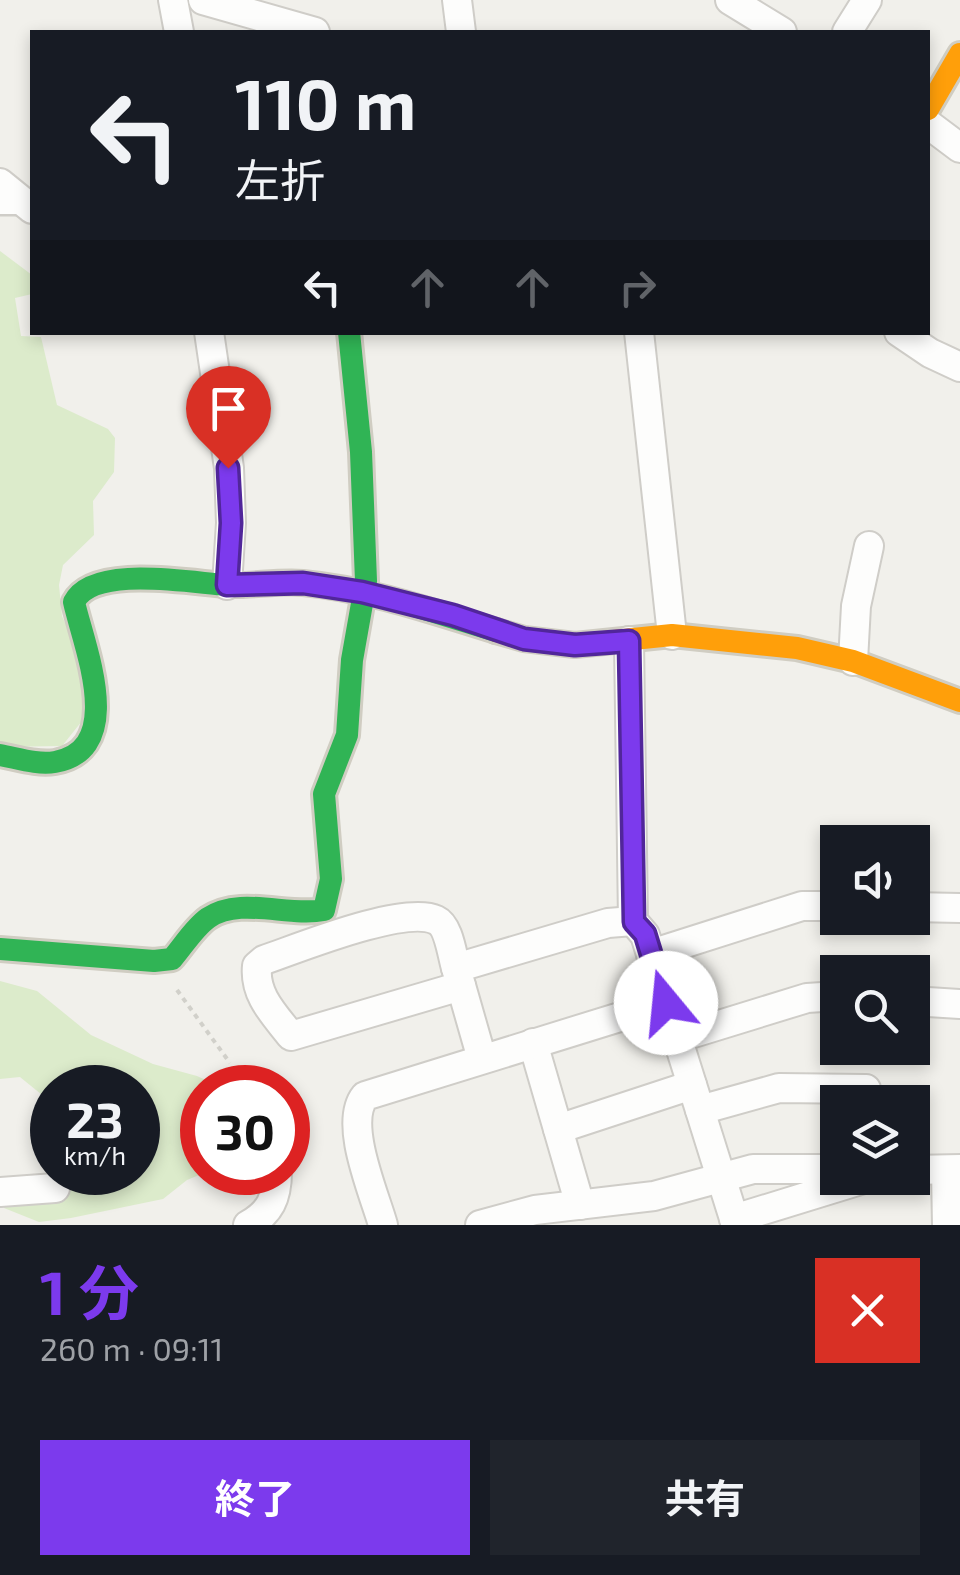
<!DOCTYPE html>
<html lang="ja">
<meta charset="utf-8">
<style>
body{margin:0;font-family:"Exo 2","Noto Sans JP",sans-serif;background:#20242c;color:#f1f3f6;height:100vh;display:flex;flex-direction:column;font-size:38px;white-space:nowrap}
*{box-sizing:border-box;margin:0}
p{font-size:32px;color:#9ea1a6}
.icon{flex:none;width:55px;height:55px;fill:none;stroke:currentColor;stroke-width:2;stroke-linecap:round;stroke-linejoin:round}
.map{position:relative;height:1225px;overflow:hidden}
.details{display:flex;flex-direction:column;background:#171b24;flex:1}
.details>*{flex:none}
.top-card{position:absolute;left:30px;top:30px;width:900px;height:305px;border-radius:0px;box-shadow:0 5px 15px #0003;background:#171b24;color:#f1f3f6;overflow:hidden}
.fabs{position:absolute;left:820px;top:825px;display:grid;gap:20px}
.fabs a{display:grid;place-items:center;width:110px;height:110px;border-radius:0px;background:#171b24;box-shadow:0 5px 15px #0003;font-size:50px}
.speed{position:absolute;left:30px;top:1065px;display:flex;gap:20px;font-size:50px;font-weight:700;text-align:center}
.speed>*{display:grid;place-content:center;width:130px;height:130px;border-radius:50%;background:#171b24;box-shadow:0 5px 15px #0003;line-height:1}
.speed small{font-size:25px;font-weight:400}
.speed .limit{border:15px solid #d22;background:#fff;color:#111}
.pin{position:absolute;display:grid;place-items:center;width:85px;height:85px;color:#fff;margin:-102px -42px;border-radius:50% 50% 50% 0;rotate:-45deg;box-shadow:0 0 10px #0007}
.pin .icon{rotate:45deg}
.me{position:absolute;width:110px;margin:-55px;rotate:343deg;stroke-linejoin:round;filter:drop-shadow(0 0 8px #0008)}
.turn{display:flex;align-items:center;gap:35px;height:210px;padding:0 40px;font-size:45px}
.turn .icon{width:130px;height:130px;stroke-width:2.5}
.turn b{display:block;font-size:70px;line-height:85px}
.lanes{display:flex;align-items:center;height:95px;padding:0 40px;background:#0003;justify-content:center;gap:50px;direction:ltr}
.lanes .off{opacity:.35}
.round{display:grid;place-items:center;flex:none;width:105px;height:105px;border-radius:0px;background:#20242c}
.headline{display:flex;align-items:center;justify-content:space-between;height:170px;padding:0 40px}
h1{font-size:60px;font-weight:700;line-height:75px;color:#7c3aed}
.primary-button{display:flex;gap:20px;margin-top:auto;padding:20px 40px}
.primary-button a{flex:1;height:115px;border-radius:0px;background:#7c3aed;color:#fff;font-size:40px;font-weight:700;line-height:115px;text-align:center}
.primary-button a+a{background:#20242c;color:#f1f3f6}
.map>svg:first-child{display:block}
</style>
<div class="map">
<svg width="960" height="1225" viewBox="0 0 960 1225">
<rect width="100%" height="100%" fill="#f1f0eb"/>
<g fill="#dcebcb">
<polygon points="0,251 32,275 32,294 15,298 21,336 41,337 57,405 108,429 115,438 114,472 93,501 94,535 63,565 59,585 62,616 83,664 82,721 62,746 0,747"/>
<polygon points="0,981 37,991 91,1035 153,1064 197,1076 221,1087 202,1088 204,1173 187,1180 163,1199 71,1218 39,1222 4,1208 6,1200 61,1192 77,1183 78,1173 138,1172 138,1088 52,1088 52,1103 20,1077 0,1079"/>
</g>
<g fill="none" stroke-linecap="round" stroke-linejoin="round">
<g stroke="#cfcdc8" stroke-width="19">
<polyline id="lane" points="0,207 25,207"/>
</g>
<g stroke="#cfcdc8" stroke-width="32">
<g id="street">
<polyline points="173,0 179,32"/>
<polyline points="203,0 315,32"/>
<polyline points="457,0 461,32"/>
<polyline points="730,0 782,32"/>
<polyline points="847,32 867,0"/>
<polyline points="928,124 960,148"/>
<polyline points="0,183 32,209"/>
<polyline points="209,332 229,468 231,523 227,585"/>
<polyline points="639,332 672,635"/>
<polyline points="899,332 930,353 960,367"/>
<polyline points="629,641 633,921 645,935 736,1225"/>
<polyline points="853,661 856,606 869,546"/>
<polyline points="912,907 960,908"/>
<polyline points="651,954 802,906 838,906"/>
<path d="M 456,968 C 452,955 449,926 436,920 C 404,905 299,948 264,960 L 257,966 C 254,995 274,1014 291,1036 L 461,986"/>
<polyline points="912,1001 960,1004"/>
<polyline points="677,1038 807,998 838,996"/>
<polyline points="533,1043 580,1205"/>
<polyline points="482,1059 456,968 608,923 633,921"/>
<polyline points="245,1083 247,1088"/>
<polyline points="700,1110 779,1088 866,1089"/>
<polyline points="558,1129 692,1085"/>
<polyline points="912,1170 960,1169"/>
<polyline points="946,1170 947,1225"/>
<polyline points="0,1192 55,1188"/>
<polyline points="734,1219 867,1178"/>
<path d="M 248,1225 C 270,1213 277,1198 277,1172"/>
<path d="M 383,1225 C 374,1193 343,1123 365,1096 L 665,1003"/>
<polyline points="480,1225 535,1210 654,1196 753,1169 838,1169"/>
</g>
</g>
<g stroke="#d0cdc2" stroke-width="28">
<g id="fast">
<path d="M 0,755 C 17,758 37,765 55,762 C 128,749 83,644 74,602 C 93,564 192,583 227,585 C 252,586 278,581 303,583 C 369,589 434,612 496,631"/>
<path d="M 0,949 L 154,961 L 172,959 C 184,945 194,928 208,918 C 240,896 288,917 324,910 L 331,879 L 324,794 L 347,735 L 352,660 L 366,581 L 361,452 L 349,332"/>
</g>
</g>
<g stroke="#d0cdc2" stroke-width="28">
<g id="slow">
<polyline points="928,109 960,54"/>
<polyline points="496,631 524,639 575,645 672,635 797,648 853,661 960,701"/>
</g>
</g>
<polyline stroke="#d1d0ca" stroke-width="4" stroke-dasharray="5 5" stroke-linecap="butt" points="177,990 230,1063"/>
<use href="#lane" stroke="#fdfdfc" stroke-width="14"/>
<use href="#street" stroke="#fdfdfc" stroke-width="28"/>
<use href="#fast" stroke="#30b455" stroke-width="22"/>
<use href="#slow" stroke="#ff9f0a" stroke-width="22"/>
</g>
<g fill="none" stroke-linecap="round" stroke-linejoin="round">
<g stroke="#51269a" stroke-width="25">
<polyline id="route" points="228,468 231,523 227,585 303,583 362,592 453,615 524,639 575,645 629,641 634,922 645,934 666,1003"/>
</g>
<use href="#route" stroke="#7c3aed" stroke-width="18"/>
</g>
</svg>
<div class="fabs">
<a><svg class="icon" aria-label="sound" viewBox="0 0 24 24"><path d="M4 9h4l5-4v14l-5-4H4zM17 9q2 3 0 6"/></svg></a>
<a><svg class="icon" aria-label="search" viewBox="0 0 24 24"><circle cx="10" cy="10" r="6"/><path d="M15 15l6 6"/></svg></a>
<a><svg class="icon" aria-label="layers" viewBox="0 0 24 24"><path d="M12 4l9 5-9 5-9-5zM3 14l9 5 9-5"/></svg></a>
</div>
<div class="speed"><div>23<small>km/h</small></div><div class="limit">30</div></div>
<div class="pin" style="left:228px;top:468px;background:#d93025"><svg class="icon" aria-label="arrive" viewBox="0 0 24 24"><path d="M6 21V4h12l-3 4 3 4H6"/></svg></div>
<svg class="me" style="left:666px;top:1003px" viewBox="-20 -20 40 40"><circle r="19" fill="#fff"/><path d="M0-13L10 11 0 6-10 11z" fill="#7c3aed"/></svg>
<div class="top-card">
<div class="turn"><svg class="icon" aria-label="left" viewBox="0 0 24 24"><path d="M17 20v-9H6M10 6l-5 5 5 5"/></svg><div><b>110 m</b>左折</div></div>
<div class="lanes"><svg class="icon" aria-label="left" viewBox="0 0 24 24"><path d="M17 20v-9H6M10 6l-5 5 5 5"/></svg><svg class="icon off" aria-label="ahead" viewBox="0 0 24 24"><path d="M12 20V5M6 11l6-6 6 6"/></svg><svg class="icon off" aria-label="ahead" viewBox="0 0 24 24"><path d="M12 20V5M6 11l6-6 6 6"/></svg><svg class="icon off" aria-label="right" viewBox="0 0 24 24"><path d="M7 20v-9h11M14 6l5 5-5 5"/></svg></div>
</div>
</div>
<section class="details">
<div class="headline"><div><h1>1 分</h1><p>260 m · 09:11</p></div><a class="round" style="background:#d93025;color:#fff"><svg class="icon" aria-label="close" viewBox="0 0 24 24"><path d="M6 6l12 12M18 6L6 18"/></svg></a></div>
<div class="primary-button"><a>終了</a><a>共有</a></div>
</section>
